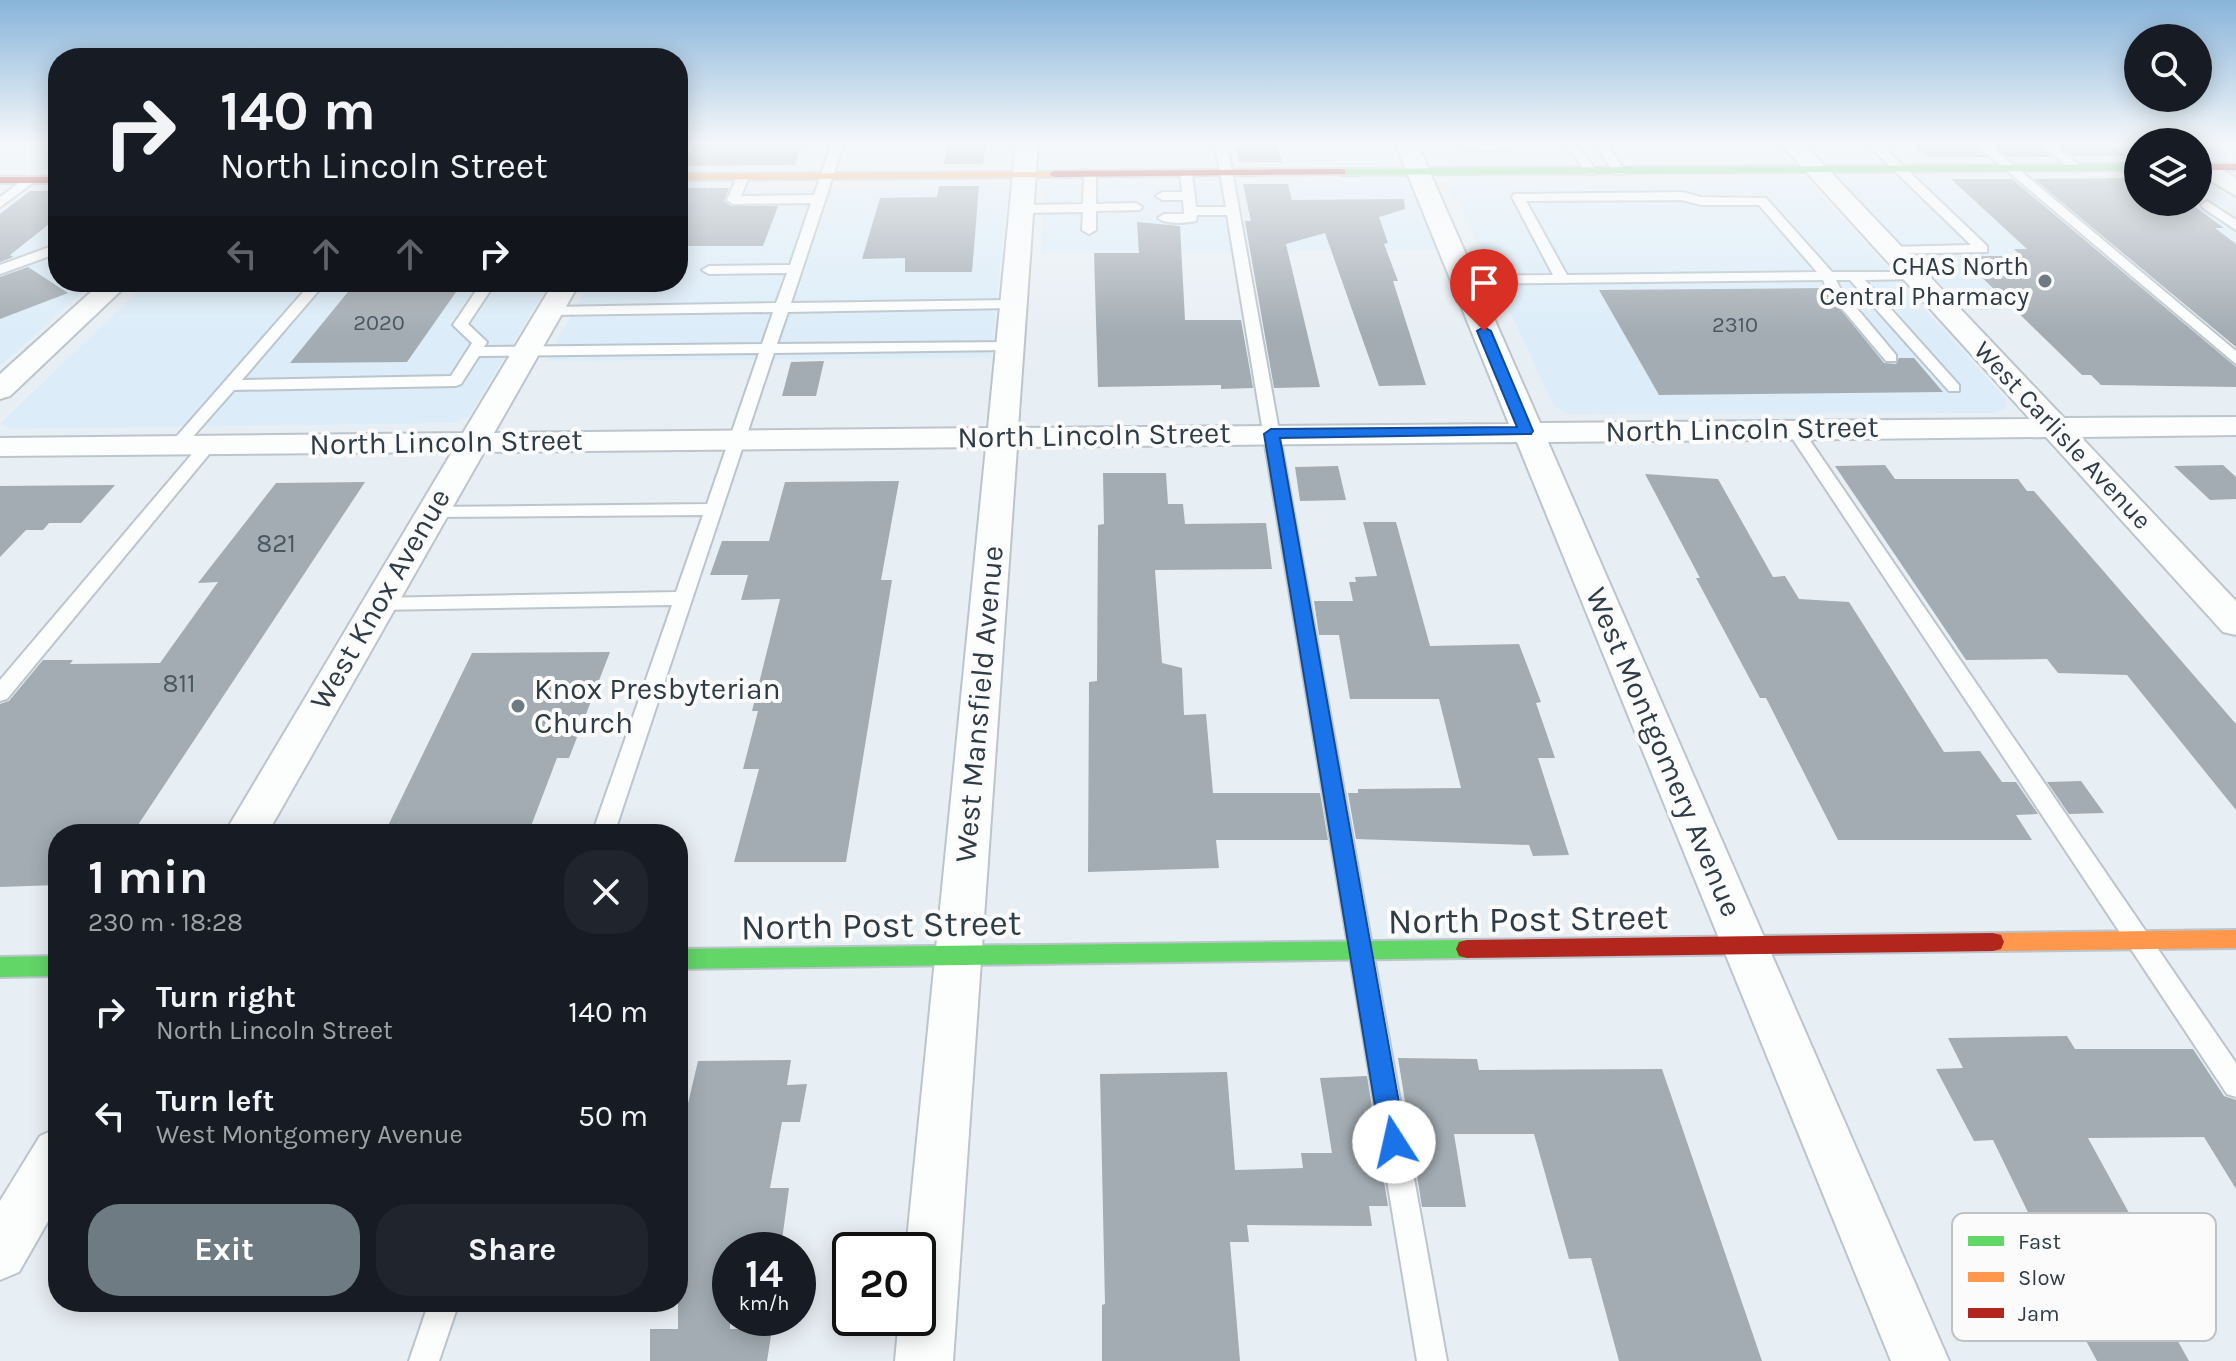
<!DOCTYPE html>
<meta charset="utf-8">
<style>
body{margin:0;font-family:Karla,sans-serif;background:#20242c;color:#f1f3f6;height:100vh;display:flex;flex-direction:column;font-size:30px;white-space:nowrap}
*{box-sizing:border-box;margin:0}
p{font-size:26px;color:#9ea1a6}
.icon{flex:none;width:44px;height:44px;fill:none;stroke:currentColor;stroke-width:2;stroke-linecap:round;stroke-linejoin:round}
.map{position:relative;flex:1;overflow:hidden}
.drawer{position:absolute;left:48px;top:824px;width:640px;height:488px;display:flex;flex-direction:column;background:#171b24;border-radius:32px;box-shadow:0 4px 20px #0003}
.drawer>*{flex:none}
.top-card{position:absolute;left:48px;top:48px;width:640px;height:244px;border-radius:32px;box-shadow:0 4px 20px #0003;background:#171b24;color:#f1f3f6;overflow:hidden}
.fabs{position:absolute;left:2124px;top:24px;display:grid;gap:16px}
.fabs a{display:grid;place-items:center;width:88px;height:88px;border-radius:50%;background:#171b24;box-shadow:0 4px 20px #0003;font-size:40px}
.speed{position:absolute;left:712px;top:1232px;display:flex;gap:16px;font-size:40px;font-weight:700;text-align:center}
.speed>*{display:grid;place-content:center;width:104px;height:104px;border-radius:50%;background:#171b24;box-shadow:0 4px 20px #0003;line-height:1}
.speed small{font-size:20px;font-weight:400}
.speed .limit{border:4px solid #111;border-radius:12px;background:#fff;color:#111}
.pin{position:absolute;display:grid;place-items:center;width:68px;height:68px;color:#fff;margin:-82px -34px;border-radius:50% 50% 50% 0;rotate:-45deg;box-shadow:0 0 8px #0007}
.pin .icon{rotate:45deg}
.me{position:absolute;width:88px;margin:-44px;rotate:350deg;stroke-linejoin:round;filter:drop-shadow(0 0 6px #0008)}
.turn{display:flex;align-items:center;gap:28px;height:168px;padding:0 40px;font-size:36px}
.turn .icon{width:104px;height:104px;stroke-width:2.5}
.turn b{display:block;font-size:56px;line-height:68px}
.lanes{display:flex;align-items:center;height:76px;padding:0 40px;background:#0003;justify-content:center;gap:40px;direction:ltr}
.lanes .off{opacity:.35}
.round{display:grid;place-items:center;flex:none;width:84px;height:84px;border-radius:32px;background:#20242c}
.overview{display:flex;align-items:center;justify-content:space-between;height:136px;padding:0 40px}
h1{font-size:48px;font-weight:700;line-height:60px}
.cta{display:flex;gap:16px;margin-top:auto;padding:16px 40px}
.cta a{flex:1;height:92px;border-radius:32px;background:#6f7b83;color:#fff;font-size:32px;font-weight:700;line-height:92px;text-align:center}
.cta a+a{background:#20242c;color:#f1f3f6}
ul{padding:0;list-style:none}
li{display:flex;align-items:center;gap:24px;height:104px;padding:0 40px}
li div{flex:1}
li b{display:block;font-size:30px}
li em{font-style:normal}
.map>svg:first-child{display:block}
</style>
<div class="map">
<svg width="2236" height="1361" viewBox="0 0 2236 1361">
<rect width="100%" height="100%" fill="#e8eff4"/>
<g fill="#dcedf9">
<polygon points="0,143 58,143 58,165 0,166"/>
<polygon points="678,143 2138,143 2138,158 2040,155 1287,164 1264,160 1119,161 1095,165 962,166 943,162 851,163 678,167"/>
<polygon points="1871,177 1911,180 2138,178 2138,202 2198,202 2198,179 2215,185 2236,204 2236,244 2091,244 2168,310 1966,310 1844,184 1853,178"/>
<polygon points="1770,178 1812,184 2005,398 2006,408 1996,413 1566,414 1554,406 1459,203 1444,188 1456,180 1517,184 1744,183"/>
<polygon points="1362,180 1397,181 1411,186 1416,191 1437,249 1041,253 1044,190 1056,183 1333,185"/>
<polygon points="983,182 1000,185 1012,191 1006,205 991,358 546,361 590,282 678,282 678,184 728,188 937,186"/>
<polygon points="58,193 58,282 94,282 0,366 0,194"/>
<polygon points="147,282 550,282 469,416 456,423 11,429 1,423"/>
</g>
<g fill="#a3acb3">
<polygon points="695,143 803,143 795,165 683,166"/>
<polygon points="948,143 986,143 983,164 944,164"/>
<polygon points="1235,143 1277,143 1282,162 1239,162"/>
<polygon points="1912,143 1971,143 1986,157 1928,157"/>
<polygon points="1992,143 2036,143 2051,157 2008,157"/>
<polygon points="2057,143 2109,143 2127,156 2073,156"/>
<polygon points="2138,178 2138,202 2188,202 2224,228 2215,228 2236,244 2236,347 2034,179"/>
<polygon points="1951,179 2012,179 2236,367 2236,387 2101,385 2091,375 2082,375 1960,256 2021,256 2014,249 2027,249"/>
<polygon points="1243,184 1288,184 1292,200 1404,199 1405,209 1379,217 1388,243 1384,244 1398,281 1393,281 1426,385 1379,386 1325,233 1286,244 1320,387 1274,388 1245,221 1251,221"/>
<polygon points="939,186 979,186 972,272 905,272 905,258 862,259 880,198 937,197"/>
<polygon points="678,188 729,188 724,201 731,206 778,206 763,246 678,246"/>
<polygon points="30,191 58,191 58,217 10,255 13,257 0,262 0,214"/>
<polygon points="1137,222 1180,226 1185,320 1241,320 1253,388 1221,389 1221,385 1098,387 1094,253 1139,253"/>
<polygon points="28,267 68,293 0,319 0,277"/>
<polygon points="356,282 463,282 407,362 290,363"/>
<polygon points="1823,288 1884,363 1896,364 1899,358 1914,358 1943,392 1659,395 1599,290"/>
<polygon points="824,361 816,396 782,396 791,362"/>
<polygon points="1885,465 1895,479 2018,479 2027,491 2034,491 2236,724 2236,810 2127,675 2058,673 2047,659 1966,660 1835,466"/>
<polygon points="2223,465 2236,477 2236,499 2210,500 2174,466"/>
<polygon points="1338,466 1346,500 1300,501 1295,467"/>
<polygon points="1103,473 1166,473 1168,504 1183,504 1185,524 1266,523 1272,569 1155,570 1162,663 1182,668 1184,715 1206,714 1213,793 1320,793 1328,840 1216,840 1219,868 1088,872 1089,682 1097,681 1098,525 1104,524"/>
<polygon points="1645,474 1718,479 1773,577 1785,576 1799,599 1849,602 1944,752 1980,751 2002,782 2016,782 2038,814 2016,815 2032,840 1838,840 1766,698 1760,698 1696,578 1700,578"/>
<polygon points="899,481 881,580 892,580 846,862 734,862 759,769 743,769 758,711 752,711 780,599 741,600 748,575 710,575 722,541 769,541 785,482"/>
<polygon points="365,482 132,834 58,834 58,885 0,887 0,704 9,701 43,660 73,660 70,664 160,663 218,582 198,583 276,483"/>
<polygon points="115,485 81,523 49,523 43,530 26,530 0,557 0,486"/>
<polygon points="1363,522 1396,522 1430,646 1519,644 1541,702 1536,703 1555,758 1538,758 1569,855 1533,856 1529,845 1356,839 1348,793 1358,793 1358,789 1461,788 1439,699 1350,699 1339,635 1319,635 1314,601 1353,601 1349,582 1356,582 1355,577 1377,576"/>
<polygon points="610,652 569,758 557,758 528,834 384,834 472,653"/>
<polygon points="2081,781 2104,813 2069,814 2047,782"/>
<polygon points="2067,1036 2075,1049 2193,1049 2224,1096 2236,1100 2236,1189 2204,1137 2088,1138 2140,1233 2038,1233 1993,1140 1974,1141 1936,1069 1963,1068 1948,1038"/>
<polygon points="1398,1058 1477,1059 1479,1070 1662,1069 1762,1361 1619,1361 1591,1258 1569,1259 1534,1134 1454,1134 1466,1207 1422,1207"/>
<polygon points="791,1060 787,1085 807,1084 800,1122 782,1122 770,1188 789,1188 782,1240 758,1241 756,1250 730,1250 730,1329 772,1329 767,1361 650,1361 650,1329 678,1329 678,1146 698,1061"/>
<polygon points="1227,1072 1235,1170 1303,1168 1301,1153 1332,1153 1320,1078 1367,1076 1388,1206 1369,1206 1372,1226 1247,1225 1249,1242 1230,1242 1240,1361 1102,1361 1102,1305 1105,1304 1100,1074"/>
<polygon points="2167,1322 2189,1361 2097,1361 2077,1324"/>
</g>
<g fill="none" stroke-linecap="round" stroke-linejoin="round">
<g stroke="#bbc5cb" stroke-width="4">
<g id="lane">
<polygon points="832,143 844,143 791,303 1012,300 1019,304 1012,308 788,312 777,344 1009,342 1016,346 1009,350 774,353 614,834 592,834 672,605 377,610 368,604 377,598 676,592 703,515 430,517 421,512 430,507 707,504 759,353 479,356 461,384 456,386 234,390 183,448 177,450 169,445 312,282 326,282 242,380 451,376 472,343 453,325 482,282 496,282 468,324 487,342 484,347 762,344 773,312 550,315 543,311 550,307 776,303 787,273 709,274 702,270 709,266 790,265 811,203 733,204 727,200 737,177 743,173 749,177 741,196 814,195"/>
<path d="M 1215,143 L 1227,143 L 1447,1361 L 1417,1361 L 1227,215 L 1197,215 L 1196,221 C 1185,223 1166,225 1158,218 L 1164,214 L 1184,214 L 1183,200 L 1162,200 L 1156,196 L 1162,192 L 1182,192 L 1180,174 L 1186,170 L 1192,174 L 1196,207 L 1226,207 Z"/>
<path d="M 1455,143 L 1521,143 C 1506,152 1470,152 1455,143 Z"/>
<path d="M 1559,143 C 1580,143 1585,154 1596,171 L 1594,174 L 1586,174 L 1574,154 Z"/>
<polygon points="1594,143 1606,143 1625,171 1623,174 1615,174"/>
<polygon points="1866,143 1879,143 1987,246 1987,252 1886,254 1886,248 1891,247 1971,245"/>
<polygon points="1974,143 1987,143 2236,351 2236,364"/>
<polygon points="2039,143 2052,143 2083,168 2073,171"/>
<polygon points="1090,171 1096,175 1096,204 1136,203 1142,207 1140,210 1096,211 1096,230 1089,234 1082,230 1083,212 1021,213 1015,209 1021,205 1083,204 1084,175"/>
<polygon points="27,177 37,180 0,207 0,197"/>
<path d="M 1682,192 L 1701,197 L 1766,198 L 1832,272 L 1919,272 L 1921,275 L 1914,279 L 1865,280 L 1959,385 L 1959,391 L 1949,391 L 1850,280 L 1836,280 L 1840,288 L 1896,355 L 1896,361 L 1886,361 L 1828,292 L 1823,280 L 1463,284 L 1456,280 L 1463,276 L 1553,275 L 1512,197 L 1514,194 ZM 1682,200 L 1701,205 L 1759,205 L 1817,272 L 1567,275 L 1526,201 Z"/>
<polygon points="2207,201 2236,220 2236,230 2203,208 2201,205"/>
<polygon points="58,244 58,253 0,274 0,265"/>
<polygon points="1794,424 1800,426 2236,1063 2236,1097 2227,1094 1786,429"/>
<polygon points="209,439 217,444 215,447 7,699 0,701 0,680 203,441"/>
<polygon points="429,1302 459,1302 439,1361 409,1361"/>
</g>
</g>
<g stroke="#bbc5cb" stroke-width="4">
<g id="street">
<polygon points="1016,143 1038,143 1018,428 1509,424 1395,143 1417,143 1540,423 2030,419 1780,143 1803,143 2064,418 2236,417 2236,435 2081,437 2236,601 2236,635 2223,632 2046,437 1548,442 1949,1361 1891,1361 1517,442 1017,447 953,1361 895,1361 899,1318 918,1318 918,1250 906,1250 986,447 484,452 267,834 224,834 452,452 0,456 0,438 463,433 554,282 580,282 494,433 988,428"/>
<polygon points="2198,156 2236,178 2236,196 2198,173"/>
<polygon points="102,282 130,282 10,396 0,399 0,374"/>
<polygon points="58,1128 58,1204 19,1272 0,1280 0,1201 40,1136"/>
</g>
</g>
<g stroke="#bbc5cb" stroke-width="4">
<g id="fast">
<polygon points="2138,164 2138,170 1341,175 1336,172 1341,169"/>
<polygon points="1467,940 1475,942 1478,949 1475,956 1467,958 678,969 678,949"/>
<polygon points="58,956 58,976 0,977 0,957"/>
</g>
</g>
<g stroke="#bbc5cb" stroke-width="4">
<g id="slow">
<polygon points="1058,172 1058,176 1054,177 678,180 678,174"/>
<polygon points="2236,930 2236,948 1993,951 1985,949 1982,942 1985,935 1993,933"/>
</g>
</g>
<g stroke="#bbc5cb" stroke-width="4">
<g id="jam">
<rect x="2198" y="164" width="38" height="6"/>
<polygon points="1341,169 1345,170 1345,174 1054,177 1049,174 1054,171"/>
<rect x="0" y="177" width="58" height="6"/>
<polygon points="1993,933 2001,935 2004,942 2001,949 1993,951 1467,958 1459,956 1456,949 1459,942 1467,940"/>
</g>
</g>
<use href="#lane" fill="#fcfdfd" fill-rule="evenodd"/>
<use href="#street" fill="#fcfdfd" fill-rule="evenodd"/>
<use href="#fast" fill="#63d668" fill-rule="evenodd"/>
<use href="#slow" fill="#ff974d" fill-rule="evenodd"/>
<use href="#jam" fill="#b3261e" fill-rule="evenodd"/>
</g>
<linearGradient id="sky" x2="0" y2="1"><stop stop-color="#88b4da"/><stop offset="0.43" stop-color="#f5f8fa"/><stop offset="1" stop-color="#f5f8fa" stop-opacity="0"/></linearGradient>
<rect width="2236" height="333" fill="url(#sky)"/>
<polygon fill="#1a73e8" stroke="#114b97" stroke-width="2" points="1484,327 1491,331 1533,431 1531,434 1280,438 1406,1142 1403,1150 1394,1154 1385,1150 1381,1142 1264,434 1271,429 1517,427 1477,331"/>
<g fill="#6f7b83" stroke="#fbfbfb" stroke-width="3">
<circle cx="2045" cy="281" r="8"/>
<circle cx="518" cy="706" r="8"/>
</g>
<g text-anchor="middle" stroke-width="8" stroke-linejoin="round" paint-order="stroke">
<g font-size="22" fill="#4b5861">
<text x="379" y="330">2020</text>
<text x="1735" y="332">2310</text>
</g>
<g font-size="26" fill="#2e3c46" stroke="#fbfbfb" text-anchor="end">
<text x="2029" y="275">CHAS North<tspan x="2029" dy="30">Central Pharmacy</tspan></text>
</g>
<g font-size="26" fill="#2e3c46" stroke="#fbfbfb">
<text transform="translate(2063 435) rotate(47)" y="9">West Carlisle Avenue</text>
</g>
<g font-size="26" fill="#4b5861">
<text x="276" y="552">821</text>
<text x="179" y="692">811</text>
</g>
<g font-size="30" fill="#2e3c46" stroke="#fbfbfb">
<text transform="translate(1742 429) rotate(-1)" y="10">North Lincoln Street</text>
<text transform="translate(1094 435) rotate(-1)" y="10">North Lincoln Street</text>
<text transform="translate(446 442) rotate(-1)" y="10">North Lincoln Street</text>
<text transform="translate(380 599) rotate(-60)" y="10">West Knox Avenue</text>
<text transform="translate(979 704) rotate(-85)" y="10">West Mansfield Avenue</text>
<text transform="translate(1664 752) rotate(67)" y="10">West Montgomery Avenue</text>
</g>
<g font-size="30" fill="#2e3c46" stroke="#fbfbfb" text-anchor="start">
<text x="534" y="699">Knox Presbyterian<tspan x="534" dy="34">Church</tspan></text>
</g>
<g font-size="36" fill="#2e3c46" stroke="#fbfbfb">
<text transform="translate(1528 918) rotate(-1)" y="13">North Post Street</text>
<text transform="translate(881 924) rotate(-1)" y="13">North Post Street</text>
</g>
</g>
<rect x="1952" y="1213" width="264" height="128" rx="12" fill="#fbfbfb" stroke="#bec2c5" stroke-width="2"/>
<rect x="1968" y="1236" width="36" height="10" fill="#63d668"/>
<rect x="1968" y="1272" width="36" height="10" fill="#ff974d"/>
<rect x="1968" y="1308" width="36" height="10" fill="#b3261e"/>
<g font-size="22" fill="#2e3c46">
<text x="2018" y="1249">Fast</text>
<text x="2018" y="1285">Slow</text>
<text x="2018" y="1321">Jam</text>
</g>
</svg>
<div class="fabs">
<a><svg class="icon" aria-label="search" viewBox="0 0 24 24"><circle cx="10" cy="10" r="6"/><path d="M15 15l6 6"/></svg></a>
<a><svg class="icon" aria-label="layers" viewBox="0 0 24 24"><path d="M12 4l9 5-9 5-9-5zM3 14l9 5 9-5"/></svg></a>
</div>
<div class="speed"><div>14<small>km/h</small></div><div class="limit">20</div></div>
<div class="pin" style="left:1484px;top:331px;background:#d93025"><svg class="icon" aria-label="arrive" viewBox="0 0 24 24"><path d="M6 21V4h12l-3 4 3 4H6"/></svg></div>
<svg class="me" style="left:1394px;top:1142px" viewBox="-20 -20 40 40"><circle r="19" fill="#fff"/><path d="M0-13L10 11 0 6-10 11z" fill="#1a73e8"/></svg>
<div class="top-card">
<div class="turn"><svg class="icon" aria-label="right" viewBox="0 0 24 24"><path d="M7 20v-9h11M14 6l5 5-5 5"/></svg><div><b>140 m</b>North Lincoln Street</div></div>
<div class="lanes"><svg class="icon off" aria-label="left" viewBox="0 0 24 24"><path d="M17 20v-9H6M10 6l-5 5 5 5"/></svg><svg class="icon off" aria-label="ahead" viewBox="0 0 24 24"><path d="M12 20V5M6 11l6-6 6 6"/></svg><svg class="icon off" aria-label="ahead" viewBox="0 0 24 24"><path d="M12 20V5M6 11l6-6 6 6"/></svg><svg class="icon" aria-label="right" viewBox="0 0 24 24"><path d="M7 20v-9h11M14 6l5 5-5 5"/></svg></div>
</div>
<section class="drawer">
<div class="overview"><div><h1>1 min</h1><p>230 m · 18:28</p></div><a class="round"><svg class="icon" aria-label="close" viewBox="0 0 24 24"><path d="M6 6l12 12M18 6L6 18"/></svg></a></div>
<ul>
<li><svg class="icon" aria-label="right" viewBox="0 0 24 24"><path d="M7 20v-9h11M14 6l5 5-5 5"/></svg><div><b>Turn right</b><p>North Lincoln Street</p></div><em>140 m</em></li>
<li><svg class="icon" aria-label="left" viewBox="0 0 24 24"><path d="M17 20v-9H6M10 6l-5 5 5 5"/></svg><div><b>Turn left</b><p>West Montgomery Avenue</p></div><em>50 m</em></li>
</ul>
<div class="cta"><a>Exit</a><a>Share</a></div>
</section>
</div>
